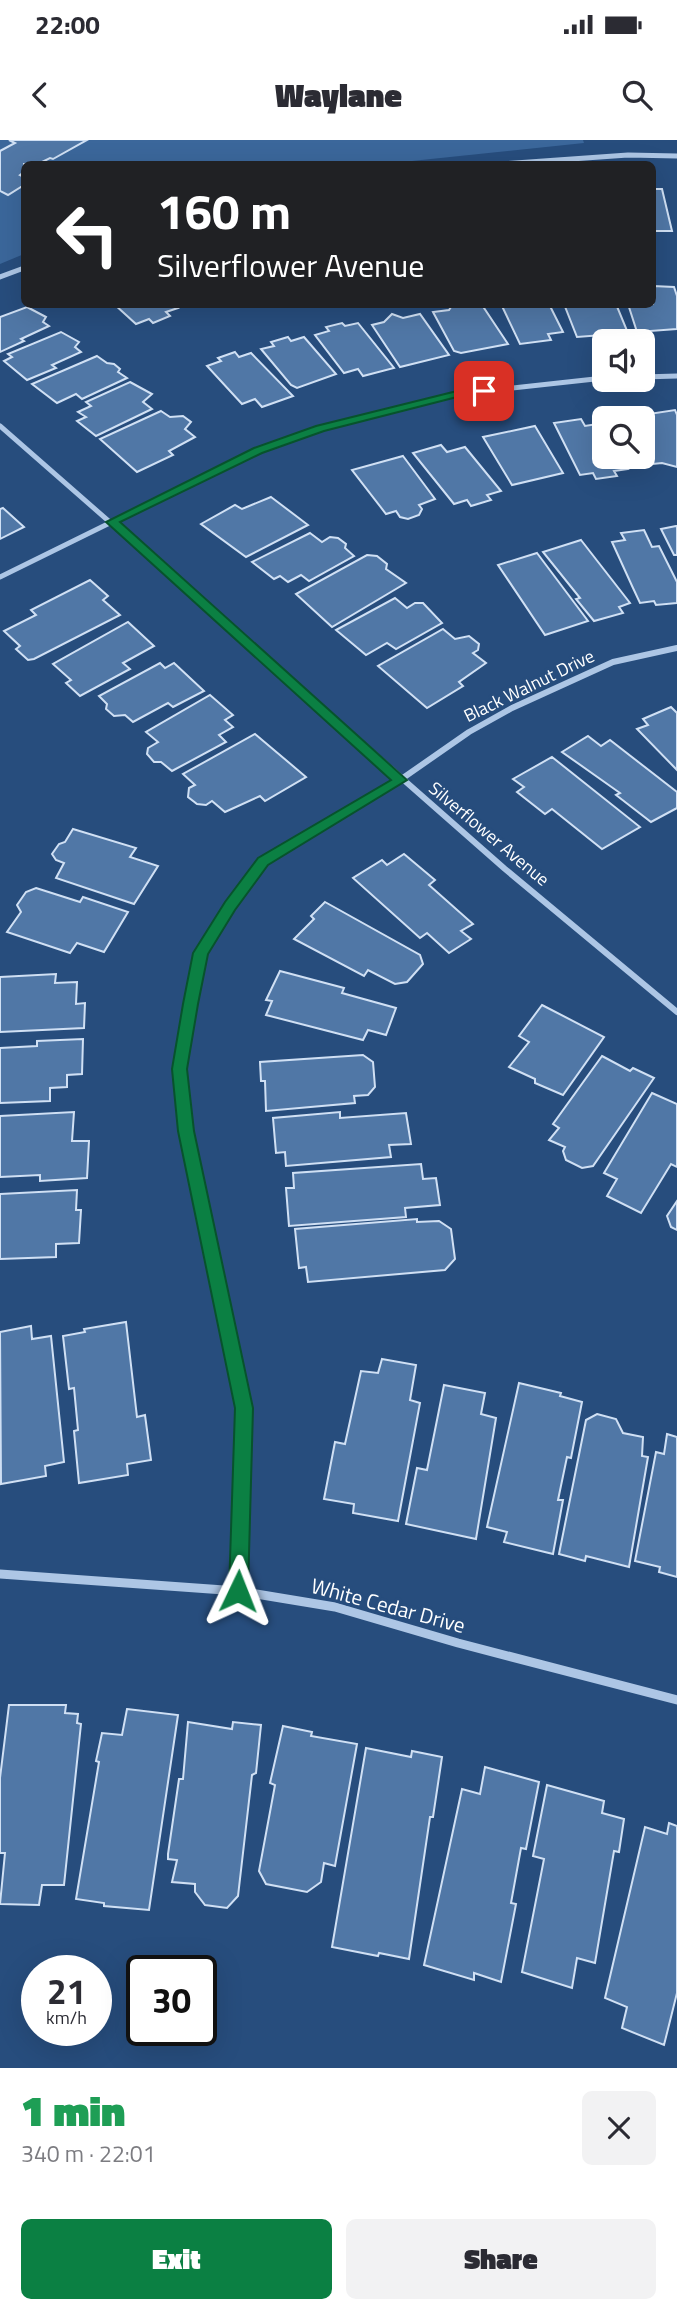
<!DOCTYPE html>
<meta charset="utf-8">
<style>
body{margin:0;font-family:"Titillium Web",sans-serif;background:#f2f2f3;color:#2b2b33;height:100vh;display:flex;flex-direction:column;font-size:26px;white-space:nowrap}
*{box-sizing:border-box;margin:0}
p{font-size:23px;color:#7c7c81}
.icon{flex:none;width:38px;height:38px;fill:none;stroke:currentColor;stroke-width:2;stroke-linecap:round;stroke-linejoin:round}
.map{position:relative;height:1928px;overflow:hidden}
.sheet{display:flex;flex-direction:column;background:#fff;flex:1}
.sheet>*{flex:none}
.top-card{position:absolute;left:21px;top:21px;width:635px;height:147px;border-radius:10px;box-shadow:0 7px 28px #0002;background:#202124;color:#fff;overflow:hidden}
.controls{position:absolute;left:592px;top:189px;display:grid;gap:14px}
.controls a{display:grid;place-items:center;width:63px;height:63px;border-radius:10px;background:#fff;box-shadow:0 7px 28px #0002;font-size:35px}
.speed{position:absolute;left:21px;top:1815px;display:flex;gap:14px;font-size:35px;font-weight:700;text-align:center}
.speed>*{display:grid;place-content:center;width:91px;height:91px;border-radius:50%;background:#fff;box-shadow:0 7px 28px #0002;line-height:1}
.speed small{font-size:18px;font-weight:400}
.speed .limit{border:4px solid #111;border-radius:10px;background:#fff;color:#111}
.pin{position:absolute;display:grid;place-items:center;width:60px;height:60px;color:#fff;margin:-30px;border-radius:14px;box-shadow:0 4px 10px #0006}
.me{position:absolute;width:77px;margin:-38px;rotate:2deg;stroke-linejoin:round;filter:drop-shadow(0 0 5px #0008)}
.turn{display:flex;align-items:center;gap:24px;height:147px;padding:0 21px;font-size:32px}
.turn .icon{width:91px;height:91px;stroke-width:2.5}
.turn b{display:block;font-size:49px;line-height:60px}
.round{display:grid;place-items:center;flex:none;width:74px;height:74px;border-radius:10px;background:#f2f2f3}
.summary{display:flex;align-items:center;justify-content:space-between;height:119px;padding:0 21px}
h1{font-size:42px;font-weight:800;line-height:52px;color:#1e9e55}
.button{display:flex;gap:14px;margin-top:auto;padding:14px 21px}
.button a{flex:1;height:80px;border-radius:10px;background:#0b8043;color:#fff;font-size:28px;font-weight:800;line-height:80px;text-align:center}
.button a+a{background:#f2f2f3;color:#2b2b33}
.status{display:flex;justify-content:space-between;align-items:center;height:49px;padding:0 35px;background:#fff;direction:ltr}
.status svg{height:19px;fill:currentColor}
header{display:flex;justify-content:space-between;align-items:center;height:91px;padding:0 21px;background:#fff;font-size:32px;font-weight:800}
.map>svg:first-child{display:block}
</style>
<div class="status"><b>22:00</b><svg viewBox="0 0 49 12"><path d="M0 12V9h3v3zM5 12V6h3v6zM10 12V3h3v9zM15 12V0h3v12zM26 1h20v11H26zM47 4h2v5h-2z"/></svg></div>
<header><svg class="icon" aria-label="back" viewBox="0 0 24 24"><path d="M15 5l-7 7 7 7"/></svg>Waylane<svg class="icon" aria-label="search" viewBox="0 0 24 24"><circle cx="10" cy="10" r="6"/><path d="M15 15l6 6"/></svg></header>
<div class="map">
<svg width="677" height="1928" viewBox="0 0 677 1928">
<rect width="100%" height="100%" fill="#274d7d"/>
<polygon fill="#3b679b" points="0,0 583,0 584,3 383,24 24,24 24,114 0,124"/>
<g fill="#5077a6" stroke="#d0e0f4" stroke-width="2">
<polygon points="9,0 87,0 53,19 50,18 38,24 24,24 24,32 20,35 24,37 24,45 8,55 0,51 0,11 15,3"/>
<polygon points="653,49 662,49 672,91 653,91"/>
<polygon points="653,146 674,147 677,156 677,189 637,192 628,164 653,164"/>
<polygon points="114,164 174,164 178,168 166,172 170,176 153,183 149,179 136,184"/>
<polygon points="453,164 482,165 508,204 461,213 454,211 433,172 449,170"/>
<polygon points="501,164 549,164 563,192 548,194 551,200 520,204"/>
<polygon points="564,164 616,164 628,193 577,197"/>
<polygon points="27,167 46,177 43,182 49,186 21,199 24,201 0,212 0,177"/>
<polygon points="392,174 403,178 420,174 449,215 400,227 372,185 384,182"/>
<polygon points="342,183 345,186 358,183 394,228 363,236 358,229 344,233 315,195 329,191 326,187"/>
<polygon points="61,192 79,202 75,207 81,212 52,225 56,228 27,240 4,221 12,217 8,214"/>
<polygon points="288,197 291,201 304,197 336,234 297,248 291,245 261,209 274,206 271,202"/>
<polygon points="235,212 239,217 251,213 293,256 262,267 255,259 242,264 207,226 221,221 218,218"/>
<polygon points="97,216 107,223 114,224 120,229 118,232 127,238 82,259 76,254 57,263 32,244"/>
<polygon points="130,242 152,254 143,262 152,269 96,296 77,281 86,277 78,272 91,266 86,262"/>
<polygon points="675,270 677,275 677,327 662,323 643,325 639,317 642,317 642,278 623,278"/>
<polygon points="161,271 170,277 183,276 191,282 185,289 195,297 169,311 173,315 137,332 100,299"/>
<polygon points="581,279 585,286 604,283 604,317 621,317 628,329 614,331 617,336 596,339 593,333 580,335 554,283"/>
<polygon points="535,286 563,333 512,345 483,297"/>
<polygon points="441,305 447,312 465,307 501,351 487,355 491,360 471,366 467,360 454,364 413,313"/>
<polygon points="403,316 435,359 419,365 422,369 419,375 408,379 400,377 396,371 386,374 352,330"/>
<polygon points="271,357 308,385 246,417 201,384 235,365 242,369"/>
<polygon points="3,368 24,387 0,399 0,369"/>
<polygon points="676,386 677,386 677,415 674,415 661,389"/>
<polygon points="644,390 652,407 659,406 677,442 677,463 656,465 654,461 640,463 633,448 612,402 625,400 621,393"/>
<polygon points="310,393 322,402 330,397 338,398 346,404 345,408 354,416 309,441 301,435 288,442 280,436 274,439 252,422"/>
<polygon points="581,400 630,463 619,467 623,473 594,481 576,459 580,458 543,412"/>
<polygon points="537,413 588,481 545,495 498,425"/>
<polygon points="367,415 377,416 387,424 386,429 406,443 332,487 296,454"/>
<polygon points="90,440 108,456 103,460 120,475 34,519 28,520 16,509 20,506 4,491 36,475 31,470"/>
<polygon points="395,458 407,468 415,463 423,463 442,483 396,509 387,503 366,515 336,490"/>
<polygon points="128,482 154,506 123,523 130,529 80,556 66,543 71,540 53,524"/>
<polygon points="443,489 455,499 469,496 479,504 478,510 473,513 486,523 459,542 463,546 427,568 378,526"/>
<polygon points="160,523 165,528 174,523 204,551 173,567 168,563 133,582 125,575 114,576 106,569 107,564 99,556"/>
<polygon points="210,555 233,575 225,580 233,587 219,595 226,602 172,631 161,622 154,622 147,614 148,608 158,602 146,592"/>
<polygon points="671,567 677,573 677,630 637,589 648,585 643,579"/>
<polygon points="255,594 306,637 265,661 260,656 225,672 212,661 206,665 197,664 188,657 189,648 195,645 183,634"/>
<polygon points="588,596 601,606 610,600 677,652 677,668 651,682 616,655 620,653 562,612"/>
<polygon points="552,617 640,687 602,709 552,669 545,674 517,652 524,647 513,639"/>
<polygon points="73,689 136,708 130,717 158,726 134,764 56,738 64,723 56,720 52,714 59,704 65,702"/>
<polygon points="404,714 435,740 429,745 473,784 461,791 471,799 449,813 427,793 420,798 353,738 382,720 387,725"/>
<polygon points="36,748 80,762 83,757 128,772 104,812 77,803 70,813 7,792 21,772 17,765 26,752"/>
<polygon points="325,762 420,815 423,824 407,842 395,844 368,830 364,836 294,799 314,779 311,776"/>
<polygon points="280,831 344,848 342,853 396,868 386,895 368,890 363,900 266,875 272,861 266,860"/>
<polygon points="56,834 55,843 77,842 76,864 85,863 84,888 0,892 0,837"/>
<polygon points="542,865 604,897 563,955 535,943 535,939 509,927 529,902 519,896"/>
<polygon points="83,899 82,934 67,935 67,947 50,948 50,961 0,963 0,908 37,906 37,901"/>
<polygon points="363,915 373,922 375,947 368,955 354,956 355,963 266,971 265,941 261,941 260,922"/>
<polygon points="602,916 630,931 633,928 654,938 593,1026 582,1028 566,1020 563,1011 565,1007 549,1000 559,988 553,984"/>
<polygon points="652,953 677,964 677,1027 671,1024 641,1073 607,1056 617,1039 604,1033"/>
<polygon points="74,972 72,1001 89,1001 87,1038 40,1041 40,1035 0,1037 0,976"/>
<polygon points="340,972 340,978 406,973 411,1004 389,1005 391,1017 286,1026 285,1012 276,1013 273,978"/>
<polygon points="421,1024 423,1039 436,1038 440,1065 405,1068 406,1077 289,1086 286,1048 294,1048 293,1033"/>
<polygon points="77,1050 76,1070 81,1070 79,1103 56,1104 56,1117 0,1119 0,1054"/>
<polygon points="677,1061 677,1090 671,1087 667,1076"/>
<polygon points="417,1079 417,1082 439,1081 451,1089 455,1119 445,1130 308,1142 306,1127 299,1128 295,1089"/>
<polygon points="126,1182 137,1277 145,1275 151,1320 127,1324 128,1335 79,1343 74,1291 78,1290 74,1248 69,1249 63,1196 85,1192 84,1189"/>
<polygon points="31,1186 32,1199 51,1196 64,1322 45,1326 46,1336 1,1344 0,1192"/>
<polygon points="382,1219 416,1225 410,1260 420,1263 398,1381 353,1373 354,1364 324,1359 335,1302 345,1304 361,1231 378,1233"/>
<polygon points="519,1243 561,1253 560,1256 582,1262 571,1318 567,1317 558,1360 563,1360 553,1414 504,1402 507,1392 487,1387"/>
<polygon points="444,1245 485,1253 481,1274 496,1278 476,1399 406,1384 417,1328 427,1330"/>
<polygon points="597,1274 616,1279 623,1293 643,1297 642,1316 648,1317 629,1427 586,1416 585,1421 559,1414 586,1280"/>
<polygon points="667,1294 677,1297 677,1437 659,1432 660,1427 635,1421 656,1312 664,1314"/>
<polygon points="9,1565 66,1565 65,1573 78,1574 77,1583 81,1584 64,1745 42,1745 39,1765 0,1764 5,1713 0,1713 0,1638"/>
<polygon points="127,1569 178,1575 149,1770 104,1766 104,1763 76,1759 99,1622 96,1621 102,1593 122,1595"/>
<polygon points="188,1582 232,1589 233,1582 261,1585 256,1633 252,1635 238,1756 227,1768 205,1765 195,1752 195,1744 172,1742 177,1720 168,1719 168,1714 179,1639 183,1639"/>
<polygon points="283,1586 312,1592 311,1596 357,1604 335,1726 324,1723 321,1742 307,1752 266,1744 259,1731 275,1645 270,1643"/>
<polygon points="366,1608 411,1617 412,1611 442,1617 433,1677 430,1677 409,1819 379,1813 378,1816 332,1807"/>
<polygon points="485,1627 539,1642 526,1709 521,1708 511,1763 516,1764 501,1842 474,1833 474,1840 424,1825 462,1649 480,1654"/>
<polygon points="547,1645 604,1661 602,1673 624,1679 619,1712 614,1711 595,1823 577,1818 572,1848 522,1832 544,1719 533,1716"/>
<polygon points="669,1683 677,1686 677,1853 664,1905 622,1888 627,1867 605,1858 645,1687 667,1694"/>
</g>
<g fill="none" stroke-linecap="round" stroke-linejoin="round">
<g stroke="#adc6e5" stroke-width="5">
<polyline points="502,24 628,15 677,16"/>
<polyline points="0,137 24,128"/>
<polyline points="642,237 677,236"/>
<polyline points="0,286 216,475"/>
<polyline points="0,437 258,310 320,289 457,254 604,238"/>
</g>
<g stroke="#adc6e5" stroke-width="6">
<polyline points="214,473 505,729 677,872"/>
<polyline points="209,1101 186,991 180,928 201,813 230,766 263,722 400,640 469,592 512,568 613,522 677,508"/>
</g>
<g stroke="#adc6e5" stroke-width="9">
<polyline points="209,1099 244,1268 238,1451"/>
<polyline points="0,1434 238,1451 335,1467 458,1503 677,1560"/>
</g>
</g>
<polygon fill="#0b8043" stroke="#07532c" stroke-width="2" points="484,248 490,251 488,253 457,257 324,291 262,313 120,382 407,640 268,725 235,770 208,814 198,864 187,929 194,991 253,1268 248,1451 245,1458 238,1461 232,1458 229,1451 235,1268 178,991 172,929 183,864 193,813 225,762 258,718 391,640 106,382 254,308 316,286 457,251"/>
<g text-anchor="middle" stroke-width="6" stroke-linejoin="round" paint-order="stroke">
<g font-size="18" fill="#fff" stroke="#274d7d">
<text transform="translate(529 546) rotate(-26)" y="6">Black Walnut Drive</text>
<text transform="translate(489 694) rotate(40)" y="6">Silverflower Avenue</text>
</g>
<g font-size="21" fill="#fff" stroke="#274d7d">
<text transform="translate(388 1466) rotate(15)" y="7">White Cedar Drive</text>
</g>
</g>
</svg>
<div class="controls">
<a><svg class="icon" aria-label="sound" viewBox="0 0 24 24"><path d="M4 9h4l5-4v14l-5-4H4zM17 9q2 3 0 6"/></svg></a>
<a><svg class="icon" aria-label="search" viewBox="0 0 24 24"><circle cx="10" cy="10" r="6"/><path d="M15 15l6 6"/></svg></a>
</div>
<div class="speed"><div>21<small>km/h</small></div><div class="limit">30</div></div>
<div class="pin" style="left:484px;top:251px;background:#d93025"><svg class="icon" aria-label="arrive" viewBox="0 0 24 24"><path d="M6 21V4h12l-3 4 3 4H6"/></svg></div>
<svg class="me" style="left:238px;top:1451px" viewBox="-20 -20 40 40"><path d="M0-17L14 15 0 8-14 15z" fill="#0b8043" stroke="#fff" stroke-width="4"/></svg>
<div class="top-card">
<div class="turn"><svg class="icon" aria-label="left" viewBox="0 0 24 24"><path d="M17 20v-9H6M10 6l-5 5 5 5"/></svg><div><b>160 m</b>Silverflower Avenue</div></div>
</div>
</div>
<section class="sheet">
<div class="summary"><div><h1>1 min</h1><p>340 m · 22:01</p></div><a class="round"><svg class="icon" aria-label="close" viewBox="0 0 24 24"><path d="M6 6l12 12M18 6L6 18"/></svg></a></div>
<div class="button"><a>Exit</a><a>Share</a></div>
</section>
